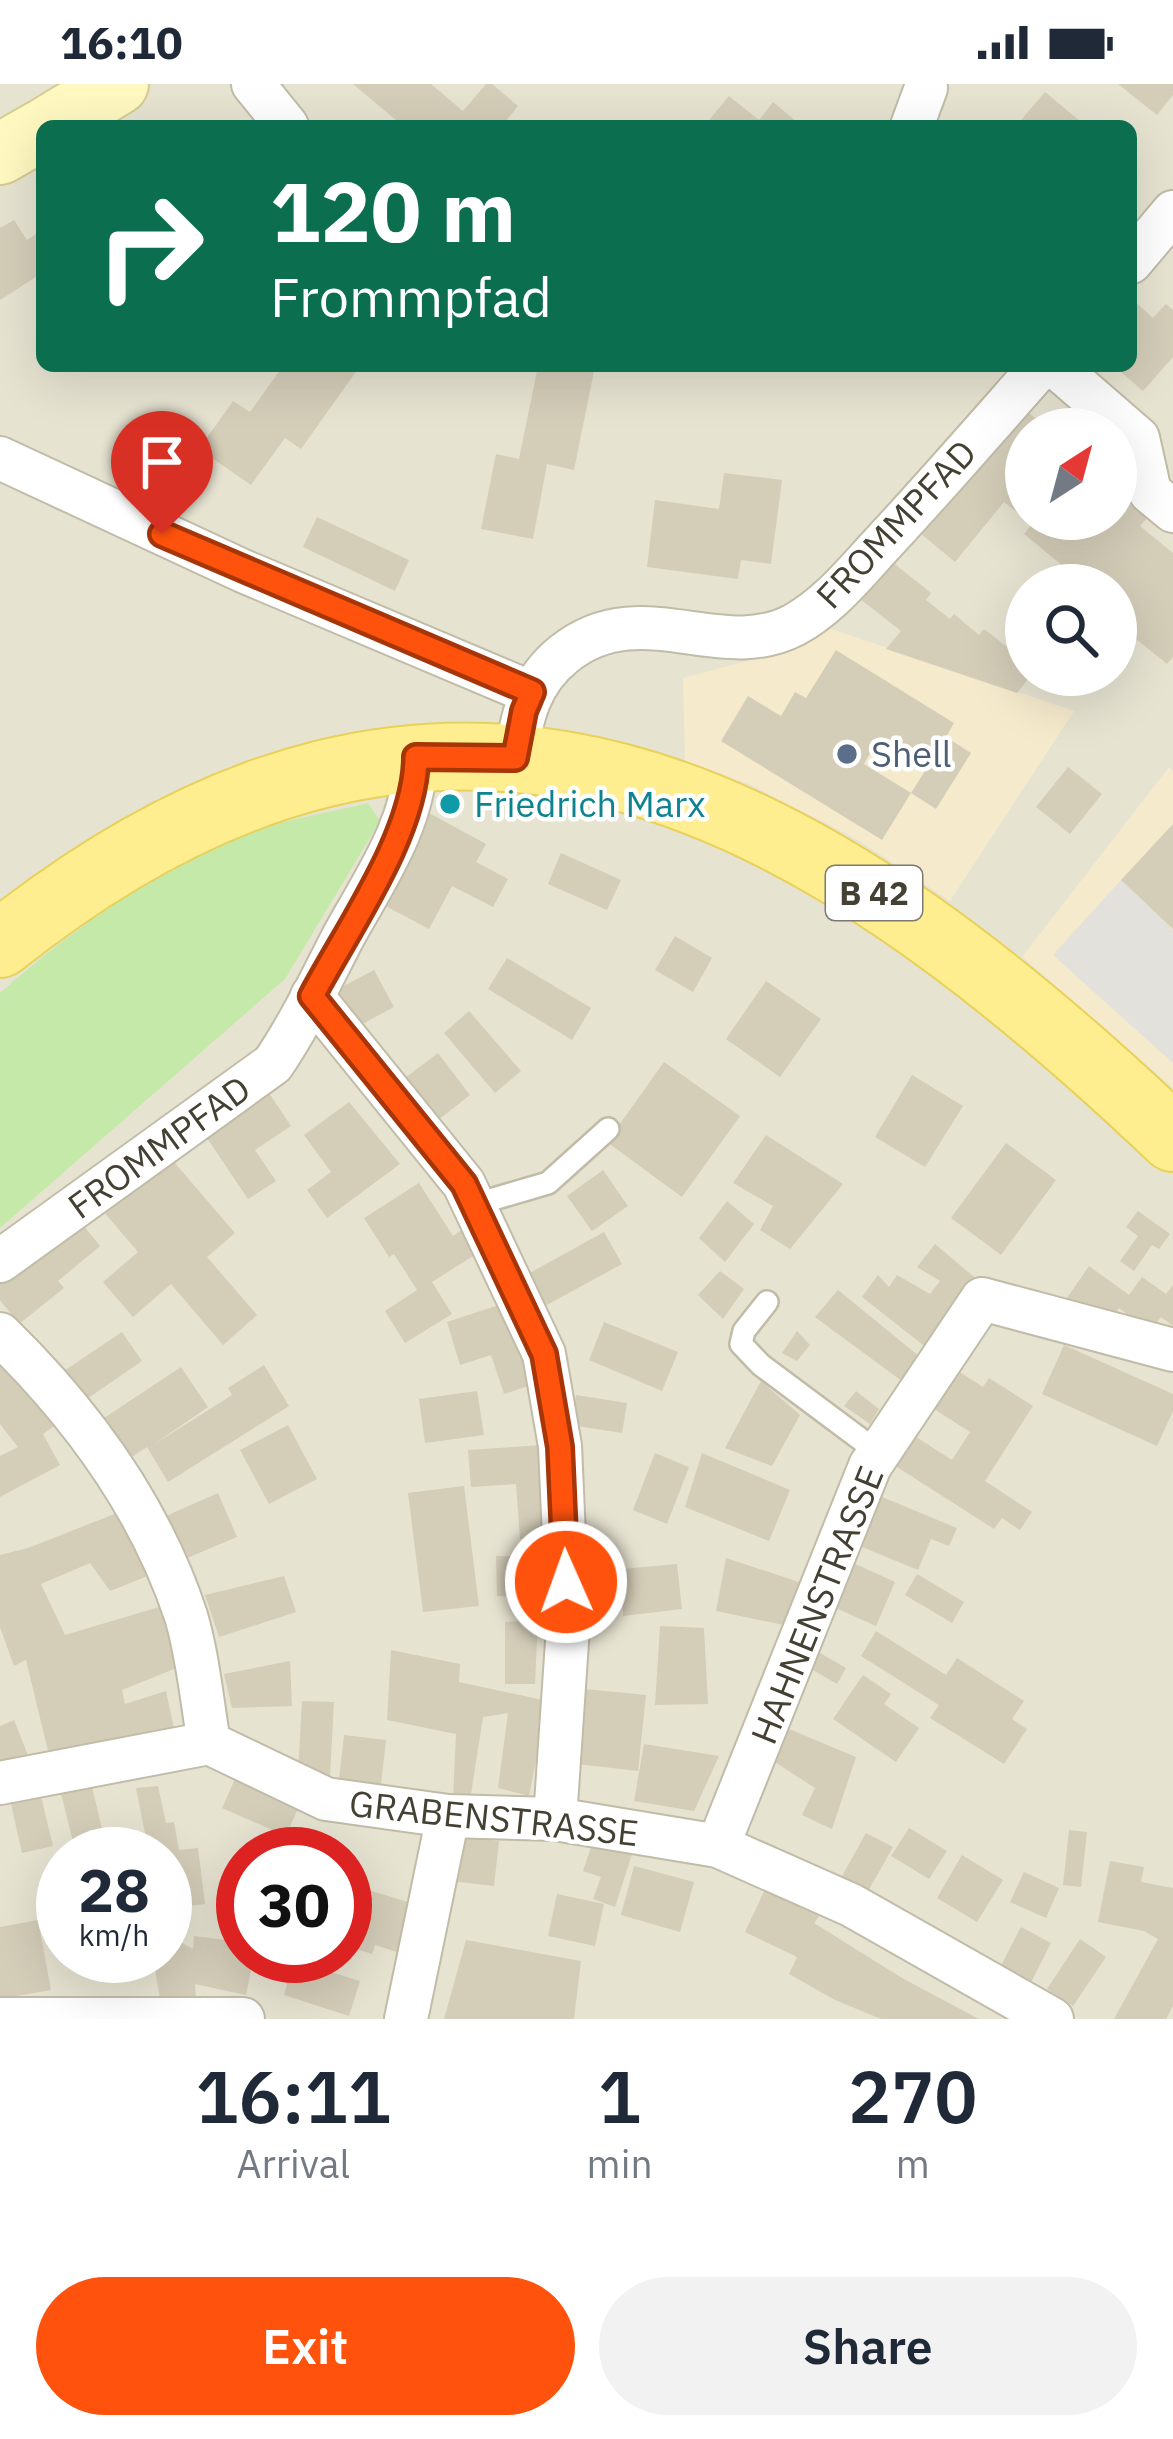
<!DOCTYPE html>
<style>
body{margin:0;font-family:"IBM Plex Sans",sans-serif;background:#f2f2f3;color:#1f2937;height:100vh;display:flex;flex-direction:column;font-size:45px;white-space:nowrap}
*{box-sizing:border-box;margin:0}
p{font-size:39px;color:#747a83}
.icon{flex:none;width:66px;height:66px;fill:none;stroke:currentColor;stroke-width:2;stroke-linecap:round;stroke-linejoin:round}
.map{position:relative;height:1935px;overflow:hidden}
.side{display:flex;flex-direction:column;background:#fff;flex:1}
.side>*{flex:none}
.hud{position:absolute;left:36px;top:36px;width:1101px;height:252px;border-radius:18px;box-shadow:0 12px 48px #0002;background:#0b6e4f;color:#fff;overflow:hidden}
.needle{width:78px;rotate:36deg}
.tools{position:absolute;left:1005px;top:324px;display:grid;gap:24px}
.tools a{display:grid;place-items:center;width:132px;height:132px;border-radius:50%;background:#fff;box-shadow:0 12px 48px #0002;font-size:60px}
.speed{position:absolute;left:36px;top:1743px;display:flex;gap:24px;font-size:60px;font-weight:700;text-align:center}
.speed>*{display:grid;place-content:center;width:156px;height:156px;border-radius:50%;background:#fff;box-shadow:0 12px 48px #0002;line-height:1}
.speed small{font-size:30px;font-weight:400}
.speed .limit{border:18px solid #d22;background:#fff;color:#111}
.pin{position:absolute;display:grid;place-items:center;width:102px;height:102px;color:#fff;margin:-123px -51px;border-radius:50% 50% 50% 0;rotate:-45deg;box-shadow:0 0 12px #0007}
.pin .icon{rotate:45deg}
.me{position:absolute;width:132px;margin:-66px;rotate:358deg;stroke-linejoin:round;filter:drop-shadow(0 0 9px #0008)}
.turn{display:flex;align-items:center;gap:42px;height:252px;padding:0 36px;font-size:54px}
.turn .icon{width:156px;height:156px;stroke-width:2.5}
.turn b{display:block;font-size:84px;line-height:102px}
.eta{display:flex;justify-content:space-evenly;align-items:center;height:204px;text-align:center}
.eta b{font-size:72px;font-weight:600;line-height:84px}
.button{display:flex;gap:24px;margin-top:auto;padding:24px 36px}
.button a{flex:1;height:138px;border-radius:72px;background:#ff520d;color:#fff;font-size:48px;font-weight:600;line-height:138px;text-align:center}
.button a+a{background:#f2f2f3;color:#1f2937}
.status{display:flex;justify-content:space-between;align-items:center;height:84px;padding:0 60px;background:#fff;direction:ltr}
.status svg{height:33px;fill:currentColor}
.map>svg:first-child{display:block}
</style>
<div class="status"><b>16:10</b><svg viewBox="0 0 49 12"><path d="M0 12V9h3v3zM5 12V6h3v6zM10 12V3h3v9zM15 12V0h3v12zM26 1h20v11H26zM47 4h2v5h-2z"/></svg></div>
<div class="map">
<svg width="1173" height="1935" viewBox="0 0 1173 1935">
<rect width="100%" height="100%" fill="#f2f0e3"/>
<path fill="#e7e3d1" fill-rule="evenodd" d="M 0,0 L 1173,0 L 1173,1935 L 0,1935 ZM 42,42 L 1131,42 L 1131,282 L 42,282 ZM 1026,345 L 1116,345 L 1116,435 L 1026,435 ZM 1026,501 L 1116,501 L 1116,591 L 1026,591 ZM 63,1770 L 165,1770 L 165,1872 L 63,1872 ZM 243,1770 L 345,1770 L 345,1872 L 243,1872 Z"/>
<g fill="#f6eacc">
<polygon points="822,542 1074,627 950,817 858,756 751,701 685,677 683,594 771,571"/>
<polygon points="1169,683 1173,687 1173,1004 1022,873"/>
</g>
<path fill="#c4e9a9" d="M 368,719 L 380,737 L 285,895 L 0,1144 L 0,909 C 74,843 158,785 251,749 C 287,734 330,729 368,719 Z"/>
<polygon fill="#e2e1dc" points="1121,796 1173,845 1173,979 1053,871"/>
<g fill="#d4cdb8">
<polygon points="353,0 431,0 463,27 486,0 492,0 518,22 502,42 463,42 456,36 451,42 403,42"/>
<polygon points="1118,0 1173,0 1173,11 1157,31"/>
<polygon points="1045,8 1086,42 1016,42"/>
<polygon points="729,12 759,36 773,18 802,42 704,42"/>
<polygon points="14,136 27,156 42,146 42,189 0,216 0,144"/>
<polygon points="1131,214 1153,234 1166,220 1173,226 1173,273 1143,307 1114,282 1131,282"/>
<polygon points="283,282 360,282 301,365 285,354 251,401 199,365 233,317 250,328"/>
<polygon points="538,282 595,282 574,386 547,380 533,455 481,445 496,370 519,375"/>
<polygon points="1017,319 1049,345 1026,345 1026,435 1116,435 1116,409 1147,434 1140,442 1173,469 1173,573 1167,580 1116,539 1116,501 1086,501 1024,450 1032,440 1004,418 955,478 914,444"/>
<polygon points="724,389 782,396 771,480 741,476 738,495 647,483 655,416 719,425"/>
<polygon points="317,433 409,476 395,507 303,463"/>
<polygon points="891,477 931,509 926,516 950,535 954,530 979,551 984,545 1010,565 1016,559 1026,566 1026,591 1031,591 1017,609 886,565 901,547 860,515"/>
<polygon points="836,566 954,639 946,653 971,669 936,725 911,709 925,687 877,658 864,680 911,709 882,756 721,657 748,612 781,632 795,608 806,614"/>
<polygon points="1068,683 1102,710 1070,750 1036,723"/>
<polygon points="429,729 486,760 476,778 508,795 493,823 452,802 429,845 380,819"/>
<polygon points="1173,740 1173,845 1121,796"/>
<polygon points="561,769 621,796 607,826 548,800"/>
<polygon points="675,852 712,874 693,908 655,886"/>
<polygon points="507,874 591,924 572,956 488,905"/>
<polygon points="374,886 394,923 353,945 334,907"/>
<polygon points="766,897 821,935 780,993 726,955"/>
<polygon points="469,927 521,987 495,1009 444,949"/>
<polygon points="438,969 470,1011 433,1040 401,997"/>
<polygon points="664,978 740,1032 682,1113 607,1058"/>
<polygon points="912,991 963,1022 925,1083 875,1053"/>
<polygon points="267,1006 291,1042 255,1066 276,1097 248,1115 203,1048"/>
<polygon points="349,1018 400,1080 327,1134 307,1106 331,1088 304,1051"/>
<polygon points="766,1051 843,1100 790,1165 760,1146 773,1122 733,1099"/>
<polygon points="1006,1059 1056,1096 1001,1171 951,1134"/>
<polygon points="168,1071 235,1149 207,1173 257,1231 223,1261 171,1200 133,1233 103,1198 138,1168 103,1127"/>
<polygon points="603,1086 628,1122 592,1147 567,1112"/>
<polygon points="419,1099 453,1152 466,1143 481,1167 432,1198 452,1230 405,1259 385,1227 417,1206 394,1170 389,1173 364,1134"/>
<polygon points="727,1117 754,1140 725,1178 699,1154"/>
<polygon points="1138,1127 1170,1150 1159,1165 1152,1161 1134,1187 1120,1177 1138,1152 1126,1143"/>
<polygon points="76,1132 100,1162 58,1197 64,1204 19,1240 0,1216 0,1195"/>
<polygon points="604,1148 622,1180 543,1223 526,1191"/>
<polygon points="935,1160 980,1198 932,1268 862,1213 878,1191 889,1203 897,1191 930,1210 940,1197 917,1183"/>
<polygon points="1089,1182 1129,1211 1142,1193 1166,1210 1173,1201 1173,1242 1161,1233 1150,1247 1119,1224 1106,1242 1067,1214"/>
<polygon points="720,1187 744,1205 723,1235 698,1211"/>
<polygon points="838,1206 925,1277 910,1303 815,1233"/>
<polygon points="508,1218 534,1300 504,1310 491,1271 460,1281 447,1238"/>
<polygon points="604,1238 678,1268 662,1307 589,1276"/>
<polygon points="797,1247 810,1261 797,1277 782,1269"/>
<polygon points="122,1248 142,1277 81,1319 61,1289"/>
<polygon points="1064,1261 1173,1310 1173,1327 1157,1362 1042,1310"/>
<polygon points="0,1269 61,1337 43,1350 60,1381 0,1413 0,1372 18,1363 0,1340"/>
<polygon points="944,1278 983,1303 989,1294 1033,1322 985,1397 1032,1428 1020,1446 1002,1434 994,1445 883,1374 902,1344 952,1376 970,1348 920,1316"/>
<polygon points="264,1281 289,1322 168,1398 147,1363 124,1378 98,1338 181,1283 208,1323 153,1361 232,1311 228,1304"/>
<polygon points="761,1297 800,1331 772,1382 725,1364"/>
<polygon points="477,1307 484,1351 425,1359 419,1315"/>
<polygon points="856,1307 879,1325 870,1340 844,1322"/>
<polygon points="576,1311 627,1319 622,1349 571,1341"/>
<polygon points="288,1341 317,1395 269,1420 240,1366"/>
<polygon points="543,1361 556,1452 520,1455 516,1400 471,1403 468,1366"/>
<polygon points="655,1369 689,1383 667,1440 633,1426"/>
<polygon points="702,1369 790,1406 769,1457 685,1423"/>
<polygon points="464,1402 479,1522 423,1528 408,1409"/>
<polygon points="218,1409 237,1453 180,1477 161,1434"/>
<polygon points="882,1413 957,1444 949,1462 931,1455 918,1486 862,1463"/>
<polygon points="127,1425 153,1490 110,1507 90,1479 41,1500 65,1551 169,1520 184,1581 122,1606 125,1620 166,1607 174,1644 49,1671 26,1576 14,1582 0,1543 0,1471 28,1464"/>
<polygon points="496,1472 556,1473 556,1513 497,1512"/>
<polygon points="726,1474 811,1502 798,1544 716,1527"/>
<polygon points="849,1477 895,1498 876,1542 829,1521"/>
<polygon points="677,1480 682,1525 623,1532 622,1485"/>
<polygon points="917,1490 964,1518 952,1539 905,1511"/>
<polygon points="284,1492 296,1528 219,1553 205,1511"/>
<polygon points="538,1536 535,1600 505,1600 505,1538"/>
<polygon points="660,1542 704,1544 708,1620 655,1621"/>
<polygon points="876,1547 946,1591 957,1574 1024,1617 1012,1635 1027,1645 1004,1680 930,1634 939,1621 861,1572"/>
<polygon points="391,1566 460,1580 459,1598 548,1617 529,1712 498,1704 508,1629 483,1633 469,1723 453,1715 456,1650 387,1636"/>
<polygon points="815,1566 846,1584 837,1600 806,1582"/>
<polygon points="290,1577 292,1622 232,1624 224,1590"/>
<polygon points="863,1591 891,1610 884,1620 919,1644 896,1678 833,1635"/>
<polygon points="585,1605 646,1611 638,1687 577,1680"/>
<polygon points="302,1617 334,1618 330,1691 298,1689"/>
<polygon points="14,1636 29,1674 0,1679 0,1642"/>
<polygon points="782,1642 856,1673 832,1745 802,1731 815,1704 764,1671"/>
<polygon points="344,1651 386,1656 381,1700 339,1695"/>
<polygon points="644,1660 719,1672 694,1727 634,1717"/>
<polygon points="89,1690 108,1770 76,1770 58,1697"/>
<polygon points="235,1695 299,1722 286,1752 222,1724"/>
<polygon points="158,1702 166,1739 174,1738 179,1766 198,1764 205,1820 165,1825 165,1770 149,1770 136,1704"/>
<polygon points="39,1704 53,1762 22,1769 9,1711"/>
<polygon points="598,1742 637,1755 615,1823 593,1815 601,1793 583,1787"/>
<polygon points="909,1744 947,1767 929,1795 891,1772"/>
<polygon points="1069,1746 1087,1748 1081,1803 1063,1801"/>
<polygon points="866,1749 893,1763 862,1818 836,1803"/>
<polygon points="455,1752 499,1757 494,1802 450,1797"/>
<polygon points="962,1771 1003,1796 977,1838 937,1814"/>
<polygon points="1110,1777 1144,1783 1141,1798 1173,1804 1173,1922 1166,1935 1114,1935 1158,1855 1144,1847 1098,1838"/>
<polygon points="634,1782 694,1798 680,1848 621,1831"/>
<polygon points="1024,1788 1059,1804 1046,1834 1010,1818"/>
<polygon points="345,1799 415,1820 400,1869 375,1861 372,1870 347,1862 354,1838 345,1835"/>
<polygon points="768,1799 820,1831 814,1839 902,1894 979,1935 881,1935 835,1916 789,1890 797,1873 745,1848"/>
<polygon points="557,1810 604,1820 595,1862 548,1852"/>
<polygon points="38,1836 51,1906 0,1915 0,1843"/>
<polygon points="1021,1843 1051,1859 1026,1908 995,1893"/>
<polygon points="194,1852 243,1858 243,1872 254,1872 246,1911 195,1900 197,1924 162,1926 155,1886 96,1894 91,1872 165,1872 165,1859 179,1857 193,1865"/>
<polygon points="1080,1855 1106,1873 1073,1922 1047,1905"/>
<polygon points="466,1856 581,1877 574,1935 444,1935"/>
<polygon points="276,1872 329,1872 325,1886 360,1897 349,1932 284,1911 292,1883 275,1878"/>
</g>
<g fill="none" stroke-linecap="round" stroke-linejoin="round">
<g stroke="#c1bca8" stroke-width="26">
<g id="lane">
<polyline points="473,1121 548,1099 608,1045"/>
<polyline points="767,1218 744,1247 741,1260 761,1281 879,1369"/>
</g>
</g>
<g stroke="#c1bca8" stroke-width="46">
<g id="street">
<polyline points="253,0 287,42"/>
<polyline points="912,42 926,4"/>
<polyline points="1131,178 1173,128"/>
<polyline points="1055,282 1138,354 1150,408 1173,427"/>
<polyline points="0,374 243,487 532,609"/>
<path d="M 516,674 C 521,633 530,597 564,570 C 640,509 720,580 794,541 C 829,522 855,489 882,460 C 936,402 988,342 1041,282"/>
<polyline points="312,912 464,1100 544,1270 560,1362 568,1543 555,1735"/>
<path d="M 0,1177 L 273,980 C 300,940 320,898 342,855 C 373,798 415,740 416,673"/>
<path d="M 0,1250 C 81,1329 150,1423 186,1532 C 198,1572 202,1618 209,1659 L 326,1715 L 448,1732 L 555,1735 L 718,1762 L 851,1821 L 1052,1935"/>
<polyline points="0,1699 209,1659"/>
<polyline points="718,1762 870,1382 982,1215 1173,1266"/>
<polyline points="0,1935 243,1935"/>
<polyline points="406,1935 448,1732"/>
</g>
</g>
<g stroke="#d4cc90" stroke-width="64">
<g id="secondary">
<polyline points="49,42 118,0"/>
<polyline points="0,70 42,46"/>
</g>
</g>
<g stroke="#e8d15b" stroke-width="70">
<path id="primary" d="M 0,860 C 449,501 809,708 1173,1054"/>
</g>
<use href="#lane" stroke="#fff" stroke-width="21"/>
<use href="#street" stroke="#fff" stroke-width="42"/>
<use href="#secondary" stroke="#fff8c0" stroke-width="60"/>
<use href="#primary" stroke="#ffee8f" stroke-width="66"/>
</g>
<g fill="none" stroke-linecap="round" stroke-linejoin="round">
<g stroke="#a63508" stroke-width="30">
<path id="route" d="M 162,450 L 532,608 L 524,627 L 515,674 L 416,673 C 416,749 348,844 312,912 L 464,1100 L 544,1270 L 560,1363 L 566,1498"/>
</g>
<use href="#route" stroke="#ff520d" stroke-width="21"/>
</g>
<circle fill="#5c6f8a" stroke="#fff" stroke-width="4.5" cx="847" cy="670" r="12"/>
<circle fill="#0f9aa8" stroke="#fff" stroke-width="4.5" cx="450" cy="720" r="12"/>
<g text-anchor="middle" stroke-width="9" stroke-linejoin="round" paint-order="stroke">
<rect fill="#fff" stroke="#7c7970" stroke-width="3" x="826" y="782" width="96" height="54" rx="9"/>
<g font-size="33" font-weight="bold" fill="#444033">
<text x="874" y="821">B 42</text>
</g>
<g font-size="36" fill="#444033" stroke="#fff">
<text transform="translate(896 440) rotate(-47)" y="13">FROMMPFAD</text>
<text transform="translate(159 1063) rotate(-36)" y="13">FROMMPFAD</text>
<text transform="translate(817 1521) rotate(-68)" y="13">HAHNENSTRASSE</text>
<text transform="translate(494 1734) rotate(6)" y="13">GRABENSTRASSE</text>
</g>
<g font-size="36" fill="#4e5e75" stroke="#fff" text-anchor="start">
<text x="871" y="683">Shell</text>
</g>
<g font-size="36" fill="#0d838f" stroke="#fff" text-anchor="start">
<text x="474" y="733">Friedrich Marx</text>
</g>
</g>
</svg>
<div class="tools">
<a><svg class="needle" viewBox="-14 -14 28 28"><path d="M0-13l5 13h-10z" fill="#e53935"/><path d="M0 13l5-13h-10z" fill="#747a83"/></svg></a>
<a><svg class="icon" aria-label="search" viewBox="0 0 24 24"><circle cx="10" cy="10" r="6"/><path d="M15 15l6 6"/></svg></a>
</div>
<div class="speed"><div>28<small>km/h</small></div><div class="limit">30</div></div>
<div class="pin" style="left:162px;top:450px;background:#d93025"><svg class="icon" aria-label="arrive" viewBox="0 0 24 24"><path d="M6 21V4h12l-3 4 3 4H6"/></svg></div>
<svg class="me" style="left:566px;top:1498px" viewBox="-20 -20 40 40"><circle r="17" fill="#ff520d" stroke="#fff" stroke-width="3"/><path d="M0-11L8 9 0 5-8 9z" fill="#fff"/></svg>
<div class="hud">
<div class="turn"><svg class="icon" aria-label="right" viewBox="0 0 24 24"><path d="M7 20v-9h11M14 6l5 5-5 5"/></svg><div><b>120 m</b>Frommpfad</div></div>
</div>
</div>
<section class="side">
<div class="eta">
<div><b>16:11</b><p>Arrival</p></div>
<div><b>1</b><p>min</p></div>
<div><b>270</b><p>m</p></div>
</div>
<div class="button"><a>Exit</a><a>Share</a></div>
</section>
